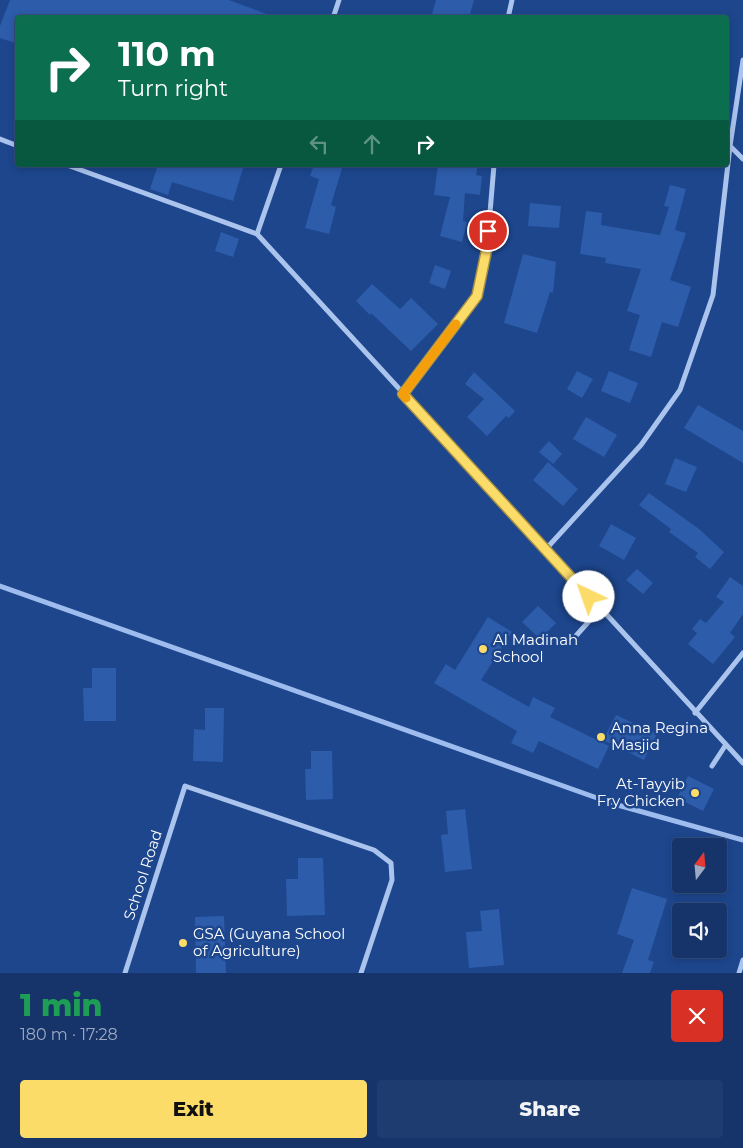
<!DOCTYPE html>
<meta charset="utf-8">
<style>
body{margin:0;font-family:Montserrat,sans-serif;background:#1f3c70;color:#f1f3f6;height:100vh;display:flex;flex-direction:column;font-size:19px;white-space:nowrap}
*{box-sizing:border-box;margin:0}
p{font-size:16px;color:#9eaac1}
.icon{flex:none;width:28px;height:28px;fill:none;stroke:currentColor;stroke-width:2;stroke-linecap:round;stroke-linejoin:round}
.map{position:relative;height:973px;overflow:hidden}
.sheet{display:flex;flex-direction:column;background:#16346a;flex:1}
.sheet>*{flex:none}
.guide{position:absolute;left:15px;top:15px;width:714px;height:152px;border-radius:5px;box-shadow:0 2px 8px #0003,0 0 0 1px #354f7e;background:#0b6e4f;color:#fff;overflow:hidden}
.needle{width:32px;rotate:16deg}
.fabs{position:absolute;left:672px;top:838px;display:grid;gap:10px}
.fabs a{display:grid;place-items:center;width:55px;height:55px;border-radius:5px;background:#16346a;box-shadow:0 2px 8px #0003,0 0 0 1px #354f7e;font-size:25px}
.pin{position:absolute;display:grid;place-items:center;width:42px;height:42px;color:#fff;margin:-21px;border:2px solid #fff;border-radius:50%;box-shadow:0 1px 5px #0007}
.me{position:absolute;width:55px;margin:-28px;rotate:318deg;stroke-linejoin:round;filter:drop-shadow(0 0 4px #0008)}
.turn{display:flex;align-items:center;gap:18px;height:105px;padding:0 20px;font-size:22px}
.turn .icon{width:65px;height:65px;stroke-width:2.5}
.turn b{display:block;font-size:35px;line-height:42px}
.lanes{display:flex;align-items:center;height:48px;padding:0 20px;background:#0003;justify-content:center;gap:25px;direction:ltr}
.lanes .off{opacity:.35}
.round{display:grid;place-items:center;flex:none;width:52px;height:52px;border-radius:5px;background:#1f3c70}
.summary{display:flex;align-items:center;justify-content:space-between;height:85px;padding:0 20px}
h1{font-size:30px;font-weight:800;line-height:38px;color:#1e9e55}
.action{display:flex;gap:10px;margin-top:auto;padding:10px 20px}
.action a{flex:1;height:58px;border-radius:5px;background:#fcdc69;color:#111;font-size:20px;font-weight:800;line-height:58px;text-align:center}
.action a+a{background:#1f3c70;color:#f1f3f6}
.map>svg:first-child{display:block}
</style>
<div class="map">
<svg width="743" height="973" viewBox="0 0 743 973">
<rect width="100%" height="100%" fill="#1d468d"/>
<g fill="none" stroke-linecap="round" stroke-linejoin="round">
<polyline stroke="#9ebdee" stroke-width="5" points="0,586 614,804 743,840"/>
</g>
<g fill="#2d5caa">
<polygon points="10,0 229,0 272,16 18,18 18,44 0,38 0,26"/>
<polygon points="436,0 474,0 469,18 431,18"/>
<polygon points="158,165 244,165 233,201 172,182 168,195 150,189"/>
<polygon points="314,165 343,165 331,205 336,207 329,234 305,228 319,179 310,176"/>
<polygon points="438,165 478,165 476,175 482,176 480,195 465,193 463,221 467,222 462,242 440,236 450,197 434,195"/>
<polygon points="670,185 686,189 675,230 686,233 670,280 691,287 678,327 662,322 651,357 629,350 640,315 627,311 641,269 605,263 606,258 580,254 586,211 602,213 601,225 660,235 669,207 664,206"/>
<polygon points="530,203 561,206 559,228 528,226"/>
<polygon points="221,232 239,239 233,257 215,251"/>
<polygon points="523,254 556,262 553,293 550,292 537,333 504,323"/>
<polygon points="435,265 451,271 445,289 429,283"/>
<polygon points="372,284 400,309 411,298 438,324 411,351 371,313 370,315 356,301"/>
<polygon points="577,371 593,379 582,398 567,389"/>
<polygon points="609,371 638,383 630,403 601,391"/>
<polygon points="474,372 515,411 509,418 506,416 487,436 467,417 484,399 465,384"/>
<polygon points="698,405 743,431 743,463 684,428"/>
<polygon points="586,417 617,435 604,457 573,439"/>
<polygon points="549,441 562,454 553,464 539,452"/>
<polygon points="675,458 697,467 686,492 665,484"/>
<polygon points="548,462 578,489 563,506 533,480"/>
<polygon points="649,493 699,529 724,552 710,569 695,557 698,553 669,532 671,529 639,505"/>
<polygon points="611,524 636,538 624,560 599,546"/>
<polygon points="637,569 653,583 643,594 626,580"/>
<polygon points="730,577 743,586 743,614 730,633 735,637 713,664 688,644 697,633 692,629 700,619 706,623 724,602 716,597"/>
<polygon points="538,606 556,623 540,639 522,622"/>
<polygon points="488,617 512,632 481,680 529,707 533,697 555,708 550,717 609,746 598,769 539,741 533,753 511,743 517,731 434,683 446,664 455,670"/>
<polygon points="92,668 116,668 116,721 84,721 83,688 92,688"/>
<polygon points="205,708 224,708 223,762 193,761 194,729 205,730"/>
<polygon points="616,715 657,734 644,760 603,740"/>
<polygon points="311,751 332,751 333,799 306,800 305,769 311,769"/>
<polygon points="688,776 714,789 703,811 677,798"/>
<polygon points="465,809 472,869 445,872 441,835 448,834 446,811"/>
<polygon points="298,858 323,858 325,915 287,916 286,879 298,879"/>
<polygon points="632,888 667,899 648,960 654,962 650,973 622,973 634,940 617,934"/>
<polygon points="499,909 504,965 469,968 466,932 482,931 480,911"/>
<polygon points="224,916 226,973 196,973 195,917"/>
</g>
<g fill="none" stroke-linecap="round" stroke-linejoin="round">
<g stroke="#aac4ed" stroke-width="5">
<polyline points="333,18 339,0"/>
<polyline points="508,18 512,0"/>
<polyline points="743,60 730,146 743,159"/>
<polyline points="0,139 18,146"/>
<polyline points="67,165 257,234 743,763"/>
<polyline points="257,234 281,165"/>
<polyline points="403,394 477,296 487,248 494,165"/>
<polyline points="546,549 641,445 680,390 713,295 730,146"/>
<polyline points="574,638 600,609"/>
<polyline points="695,713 743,653"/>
<polyline points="712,766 725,746"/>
<polyline points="125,973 185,786 374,850 391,863 392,880 361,973"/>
<polyline points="739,973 743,960"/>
</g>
</g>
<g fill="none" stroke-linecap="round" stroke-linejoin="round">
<g stroke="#a48f44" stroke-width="12">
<polyline id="route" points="488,231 487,248 477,296 403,394 589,597"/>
</g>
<use href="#route" stroke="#fcdc69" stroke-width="9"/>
<polyline stroke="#f59e0b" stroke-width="9" points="406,398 403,394 456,324"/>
</g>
<g fill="#fcdc69" stroke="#1d468d" stroke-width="2">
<circle cx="483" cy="649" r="5"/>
<circle cx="601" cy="737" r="5"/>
<circle cx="695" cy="793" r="5"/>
<circle cx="183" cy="943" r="5"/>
</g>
<g text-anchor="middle" stroke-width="5" stroke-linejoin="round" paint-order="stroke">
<g font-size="15" fill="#fff" stroke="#1d468d" text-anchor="start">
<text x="493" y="645">Al Madinah<tspan x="493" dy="17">School</tspan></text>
<text x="611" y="733">Anna Regina<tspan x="611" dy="17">Masjid</tspan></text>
<text x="685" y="789" text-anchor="end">At-Tayyib<tspan x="685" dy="17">Fry Chicken</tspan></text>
<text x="193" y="939">GSA (Guyana School<tspan x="193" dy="17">of Agriculture)</tspan></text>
</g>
<g font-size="15" fill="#fff" stroke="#1d468d">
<text transform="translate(143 875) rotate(-72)" y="5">School Road</text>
</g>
</g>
</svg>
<div class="fabs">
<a><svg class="needle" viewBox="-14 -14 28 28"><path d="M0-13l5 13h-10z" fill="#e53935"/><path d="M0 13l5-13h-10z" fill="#9eaac1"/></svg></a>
<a><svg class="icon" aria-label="sound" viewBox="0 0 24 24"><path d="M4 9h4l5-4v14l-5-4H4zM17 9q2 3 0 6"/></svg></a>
</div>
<div class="pin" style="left:488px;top:231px;background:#d93025"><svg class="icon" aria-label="arrive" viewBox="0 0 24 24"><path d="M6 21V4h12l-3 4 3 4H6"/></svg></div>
<svg class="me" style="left:589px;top:597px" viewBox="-20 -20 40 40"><circle r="19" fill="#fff"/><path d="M0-13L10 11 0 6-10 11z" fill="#fcdc69"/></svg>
<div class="guide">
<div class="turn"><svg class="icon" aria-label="right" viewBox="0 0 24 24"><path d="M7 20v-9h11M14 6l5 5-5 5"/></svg><div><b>110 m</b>Turn right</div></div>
<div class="lanes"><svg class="icon off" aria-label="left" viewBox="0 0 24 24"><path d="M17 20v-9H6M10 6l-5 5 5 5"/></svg><svg class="icon off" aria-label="ahead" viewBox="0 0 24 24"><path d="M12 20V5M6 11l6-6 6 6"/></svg><svg class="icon" aria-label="right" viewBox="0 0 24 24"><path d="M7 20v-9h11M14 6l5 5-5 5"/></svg></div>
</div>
</div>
<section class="sheet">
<div class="summary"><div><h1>1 min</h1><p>180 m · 17:28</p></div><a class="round" style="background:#d93025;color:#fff"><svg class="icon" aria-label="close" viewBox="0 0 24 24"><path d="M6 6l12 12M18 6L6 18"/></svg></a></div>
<div class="action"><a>Exit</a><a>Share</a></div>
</section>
